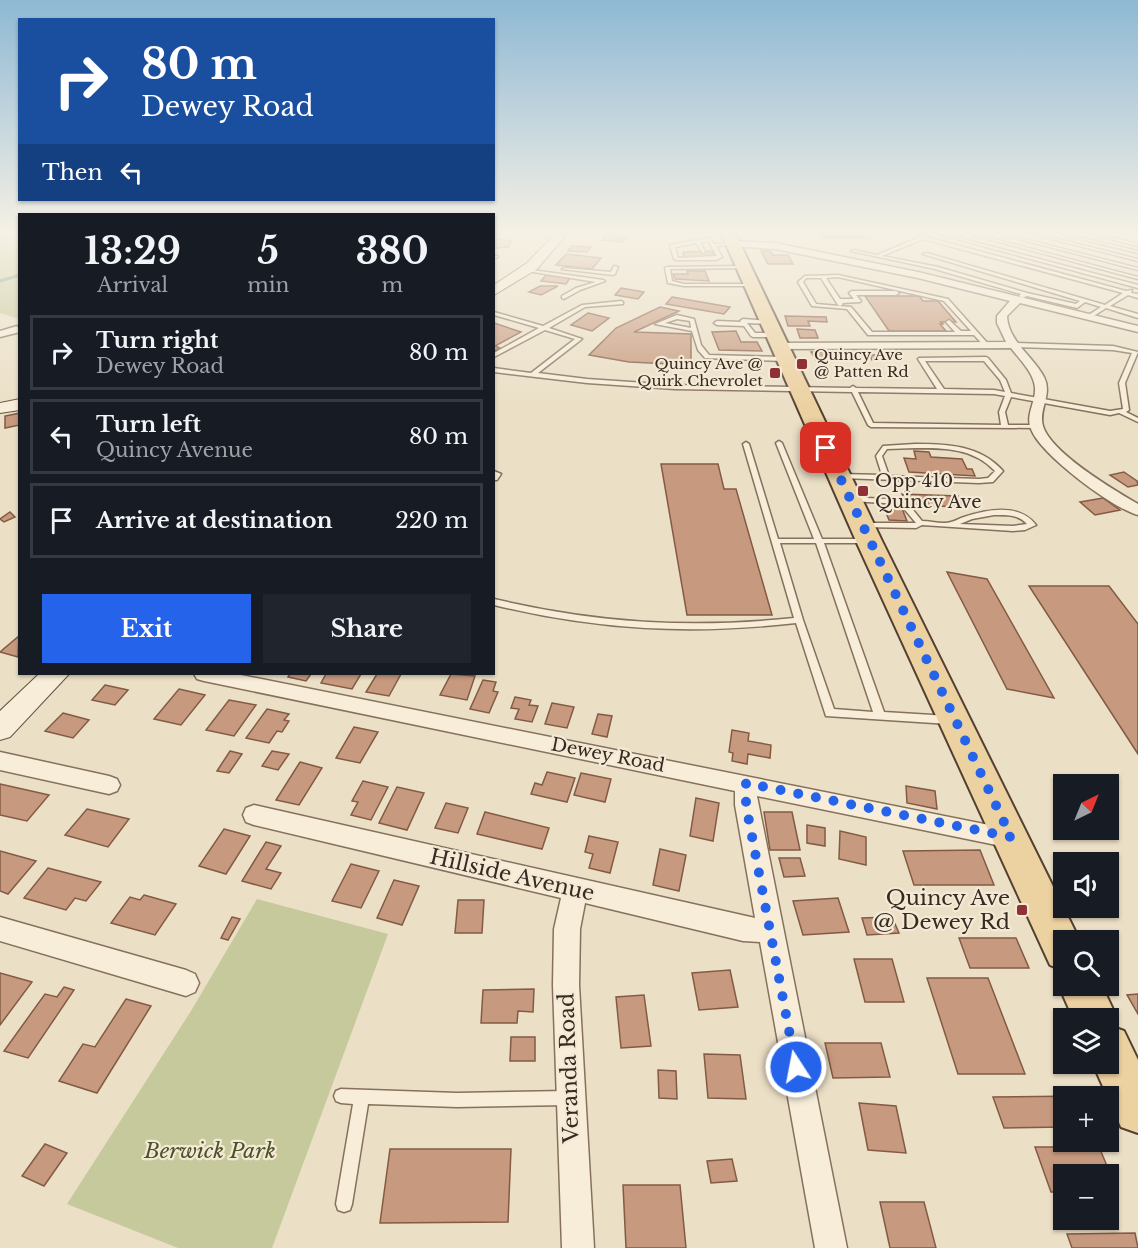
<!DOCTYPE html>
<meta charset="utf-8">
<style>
body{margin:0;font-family:"Libre Baskerville",serif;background:#20242c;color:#f1f3f6;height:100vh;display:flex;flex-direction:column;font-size:22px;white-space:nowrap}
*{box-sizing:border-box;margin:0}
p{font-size:20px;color:#9ea1a6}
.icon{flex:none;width:33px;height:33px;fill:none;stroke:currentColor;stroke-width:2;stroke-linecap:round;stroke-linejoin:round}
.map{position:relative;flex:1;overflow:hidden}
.drawer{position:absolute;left:18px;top:213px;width:477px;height:462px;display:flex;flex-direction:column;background:#171b24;border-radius:0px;box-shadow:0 2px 4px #0004}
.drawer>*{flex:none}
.top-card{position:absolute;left:18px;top:18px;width:477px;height:183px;border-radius:0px;box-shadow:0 2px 4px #0004;background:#1a4fa0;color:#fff;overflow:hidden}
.needle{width:39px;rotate:43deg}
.controls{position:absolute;left:1053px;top:774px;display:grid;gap:12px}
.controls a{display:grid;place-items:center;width:66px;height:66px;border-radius:0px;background:#171b24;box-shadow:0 2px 4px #0004;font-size:30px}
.pin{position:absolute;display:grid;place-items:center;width:51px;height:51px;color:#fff;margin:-26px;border-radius:12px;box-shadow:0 3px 9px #0006}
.me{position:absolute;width:66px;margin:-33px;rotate:349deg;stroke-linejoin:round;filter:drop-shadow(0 0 4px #0008)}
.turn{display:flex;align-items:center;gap:21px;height:126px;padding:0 24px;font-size:27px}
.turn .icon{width:78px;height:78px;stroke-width:2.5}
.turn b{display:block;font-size:42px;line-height:51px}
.then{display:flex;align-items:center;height:57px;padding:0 24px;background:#0003;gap:12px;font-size:22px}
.eta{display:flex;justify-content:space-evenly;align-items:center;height:102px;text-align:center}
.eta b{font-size:36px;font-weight:700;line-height:42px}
.cta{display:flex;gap:12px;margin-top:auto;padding:12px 24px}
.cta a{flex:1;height:69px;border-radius:0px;background:#2563eb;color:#fff;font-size:24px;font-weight:700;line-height:69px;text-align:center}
.cta a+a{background:#20242c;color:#f1f3f6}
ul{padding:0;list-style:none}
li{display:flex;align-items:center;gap:18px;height:75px;margin:0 12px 9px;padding:0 12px;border:3px solid #363941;border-radius:0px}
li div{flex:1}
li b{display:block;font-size:22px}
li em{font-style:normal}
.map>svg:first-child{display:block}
</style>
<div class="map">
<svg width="1138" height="1248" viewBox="0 0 1138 1248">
<rect width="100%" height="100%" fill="#ebdfc6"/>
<g fill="#c5c99b">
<polygon points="0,235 19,235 19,319 0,313"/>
<polygon points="257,899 388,934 272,1248 178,1248 67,1204 191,1011"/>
</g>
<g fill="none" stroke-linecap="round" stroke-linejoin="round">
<polyline stroke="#6e8d84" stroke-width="3" points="0,281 20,275"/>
</g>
<g fill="#c79a7f" stroke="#835b44" stroke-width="1.5">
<polygon points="606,235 618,237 627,236 622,242 602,240"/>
<polygon points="821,235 862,235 865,238 824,238"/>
<polygon points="494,239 505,240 511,241 508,247 497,248 494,248"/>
<polygon points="571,246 591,247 587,252 568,251"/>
<polygon points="712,251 715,257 684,257 683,252"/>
<polygon points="761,251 770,251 773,255 788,255 793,264 768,264"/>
<polygon points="566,254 601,258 592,269 556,265"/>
<polygon points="687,271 705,271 709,281 675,279 673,274 688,274"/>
<polygon points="546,275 570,278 566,284 541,281"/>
<polygon points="540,286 558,286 541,295 529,292"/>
<polygon points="621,288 644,292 638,299 615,295"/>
<polygon points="865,296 919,296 923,301 938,301 956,322 941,322 943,324 940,324 946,331 889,331"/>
<polygon points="672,297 730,307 724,314 666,304"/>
<polygon points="660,307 679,311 634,332 691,334 691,365 629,362 589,355 616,328"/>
<polygon points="588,313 609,318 592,331 571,325"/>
<polygon points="785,316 826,317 827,322 808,321 810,326 788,326"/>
<polygon points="494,323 521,332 495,346 500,348 494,351"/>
<polygon points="797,329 815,330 818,338 800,338"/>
<polygon points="736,331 741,342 757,342 762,351 719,350 712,332"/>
<polygon points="844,351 846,356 841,356 843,359 816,360 811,352"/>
<polygon points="870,355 887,355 890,361 872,360"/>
<polygon points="20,413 20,425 5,428 5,416"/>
<polygon points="914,451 929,452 931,457 962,459 967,469 972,469 975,476 909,472 904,458 916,459"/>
<polygon points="661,464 718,464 724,489 736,489 772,615 687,615"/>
<polygon points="1124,472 1137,481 1138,485 1128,487 1110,475"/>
<polygon points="902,494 958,496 963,507 907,505"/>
<polygon points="1103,498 1120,510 1095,515 1080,502"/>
<polygon points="883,505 901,506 907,521 889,520"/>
<polygon points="10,512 15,517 4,522 0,519"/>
<polygon points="947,572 987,579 1054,698 1007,689"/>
<polygon points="1029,586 1109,586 1138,624 1138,754"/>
<polygon points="19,636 18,657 0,652"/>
<polygon points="290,674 311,674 306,681 288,677"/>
<polygon points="326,674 361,674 352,689 321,683"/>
<polygon points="377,674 401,674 389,696 366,692"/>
<polygon points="451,674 475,676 467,700 440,695"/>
<polygon points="483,680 496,682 493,691 498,692 489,713 470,709"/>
<polygon points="105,685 128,690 115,705 92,700"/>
<polygon points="179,689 205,695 181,725 154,719"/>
<polygon points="515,697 531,700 529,705 538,706 532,722 515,719 519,709 511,708"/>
<polygon points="229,700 256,705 234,736 206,730"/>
<polygon points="552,703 574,707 567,728 545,724"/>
<polygon points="267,709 289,714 284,720 289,721 282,732 277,731 269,743 246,738"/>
<polygon points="63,713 89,720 73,738 45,731"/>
<polygon points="598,714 612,716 607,737 592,734"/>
<polygon points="354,727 378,732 360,763 336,758"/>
<polygon points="732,730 749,733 748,741 771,745 770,758 748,754 747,764 732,761 733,753 729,752"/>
<polygon points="230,751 242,754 229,773 217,771"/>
<polygon points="272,751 289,754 278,770 262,766"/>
<polygon points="300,762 322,768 299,805 276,800"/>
<polygon points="547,772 575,778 567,802 531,794 535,783 542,785"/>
<polygon points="581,773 611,779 605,802 574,795"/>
<polygon points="363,781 388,787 371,820 351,815 358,802 352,801"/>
<polygon points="0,784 49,795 27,821 0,815"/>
<polygon points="906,786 935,791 937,809 907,803"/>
<polygon points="397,787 424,793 407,830 379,823"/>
<polygon points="696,798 719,803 713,841 690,836"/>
<polygon points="446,803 468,808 458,833 435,828"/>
<polygon points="87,809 129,819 108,847 65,835"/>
<polygon points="485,812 549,828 542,849 477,834"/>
<polygon points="764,812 792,812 800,850 770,850"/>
<polygon points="807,825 825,828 825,846 807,843"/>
<polygon points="224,829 250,836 226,874 199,866"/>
<polygon points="840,831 866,837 866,865 839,859"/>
<polygon points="589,836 618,842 610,873 589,868 593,854 585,852"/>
<polygon points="266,842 281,846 266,869 281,873 271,889 242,881"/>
<polygon points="660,849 686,855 679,891 653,885"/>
<polygon points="980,850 994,885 914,885 903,851"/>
<polygon points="0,851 36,861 8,894 0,891"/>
<polygon points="779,858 800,858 805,876 784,877"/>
<polygon points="351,864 379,871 361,908 332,901"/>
<polygon points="48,868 101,882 86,901 75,898 66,910 24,898"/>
<polygon points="394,880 419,886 402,925 377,918"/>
<polygon points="144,895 176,904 155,935 111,923 130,897 140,900"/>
<polygon points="838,898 849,932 803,935 793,901"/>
<polygon points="458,900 484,900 482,933 455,933"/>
<polygon points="232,917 240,919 228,940 221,938"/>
<polygon points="892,917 899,933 867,935 862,918"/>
<polygon points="959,938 1016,938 1029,968 970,968"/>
<polygon points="854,959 892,959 904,1002 865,1002"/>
<polygon points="730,970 738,1007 699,1010 692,973"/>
<polygon points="0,973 32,982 0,1025"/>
<polygon points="927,978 988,978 1025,1074 958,1074"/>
<polygon points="64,987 74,990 28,1058 4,1051 45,994 57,997"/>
<polygon points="534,989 533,1012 518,1011 517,1023 481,1023 483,990"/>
<polygon points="1138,994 1138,1014 1127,995"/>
<polygon points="644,995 651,1046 621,1048 616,997"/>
<polygon points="126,999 151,1006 97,1093 59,1081 83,1044 95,1047"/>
<polygon points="511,1037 535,1037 535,1061 510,1061"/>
<polygon points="825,1043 881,1043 890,1077 833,1078"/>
<polygon points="704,1054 740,1055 746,1099 708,1098"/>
<polygon points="658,1070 676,1071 677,1099 659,1098"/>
<polygon points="1064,1096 1064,1127 1004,1128 993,1097 1078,1096"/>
<polygon points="859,1103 896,1106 906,1153 868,1150"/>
<polygon points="45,1144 67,1153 44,1186 22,1176"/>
<polygon points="1035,1147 1099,1147 1118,1192 1108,1192 1108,1174 1064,1174 1064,1192 1051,1192"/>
<polygon points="390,1149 511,1149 508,1222 380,1223"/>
<polygon points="732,1159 737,1181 711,1183 707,1161"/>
<polygon points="623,1185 680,1185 686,1248 626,1248"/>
<polygon points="880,1202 924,1202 936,1248 890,1248"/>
<polygon points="1135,1233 1138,1248 1072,1248 1067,1234"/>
</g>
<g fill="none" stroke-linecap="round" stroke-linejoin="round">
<g stroke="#85715d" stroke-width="3">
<g id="lane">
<path d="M 925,235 L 930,235 L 927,237 L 1126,291 L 1132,290 L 1131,293 L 1138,294 L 1138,298 L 1128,295 L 1110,306 L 1138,314 L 1138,318 L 1106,308 L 1089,319 L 1087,318 L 1087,316 L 1101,307 L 1085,302 L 1077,308 L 1027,296 L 1022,298 L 1019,296 L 1021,294 L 935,269 L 851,251 L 853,250 L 877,255 ZM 923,239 L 1123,293 L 1105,305 L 927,253 L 923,254 L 1080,301 L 1076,304 L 1027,293 L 938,267 L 882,256 Z"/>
<polygon points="942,235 948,235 1138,285 1138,288"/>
<polygon points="973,235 979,235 1138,277 1138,279"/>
<polygon points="1003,235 1009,235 1138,268 1138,270"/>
<polygon points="1036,235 1042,235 1138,259 1138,261"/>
<polygon points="1064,235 1070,235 1138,251 1138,253"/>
<polygon points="1095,235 1101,235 1138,244 1138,246"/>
<path d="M 709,238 L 714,244 L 733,243 L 735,244 L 716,246 L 722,257 L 716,260 L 676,260 L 674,259 L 670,245 ZM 708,241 L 717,256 L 678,258 L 675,247 L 696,243 L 703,253 L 705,252 L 700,242 Z"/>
<polygon points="494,256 498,256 498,257 494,258"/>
<polygon points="614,266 618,267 615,274 613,275 562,269 564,268 611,272"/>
<polygon points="743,266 745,266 745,268 670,269 672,281 684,284 754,284 754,286 684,286 668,283 665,268 667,267"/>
<polygon points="525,269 603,280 605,281 580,290 564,299 562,298 562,296 576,288 596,282 527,271 525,270"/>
<path d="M 838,275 L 948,299 L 990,346 L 985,347 L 974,335 L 868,335 L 847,309 L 812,306 L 798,282 L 805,276 ZM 838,277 L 944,301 L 971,331 L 961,331 L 949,320 L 946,322 L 955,332 L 872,332 L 851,307 L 816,304 L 803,282 L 806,278 L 821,278 L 838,305 L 840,306 L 843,304 L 842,303 L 860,302 L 861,301 L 856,295 L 896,295 L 899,293 L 896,291 L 852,291 L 849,293 L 854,299 L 840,299 L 826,278 Z"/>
<path d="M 621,301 L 623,302 L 623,304 L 585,307 L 549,328 L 582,339 L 538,373 L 587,379 L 675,385 L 850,388 L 853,386 L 856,388 L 937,389 L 918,359 L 919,358 L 986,357 L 988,358 L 1006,380 L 1011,393 L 1110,411 L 1123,409 L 1119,383 L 1132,353 L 1113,350 L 1016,347 L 1013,345 L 1016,343 L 1113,346 L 1138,352 L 1125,383 L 1129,410 L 1126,412 L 1138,418 L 1138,422 L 1119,413 L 1110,415 L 1011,397 L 1005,412 L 1008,425 L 1036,425 L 1038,426 L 1038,428 L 871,427 L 868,425 L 852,392 L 675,389 L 587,383 L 494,372 L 494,368 L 531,373 L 575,339 L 545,330 L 494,357 L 494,353 L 539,328 L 494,315 L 494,312 L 543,326 L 582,305 ZM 925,361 L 984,361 L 1000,380 L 1005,392 L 994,390 L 944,389 ZM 858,392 L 994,394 L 1005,396 L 999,412 L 1001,425 L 873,423 Z"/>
<path d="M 677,315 L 694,319 L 701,345 L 709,355 L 785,357 L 788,359 L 785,361 L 705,358 L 698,350 L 692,331 L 655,324 ZM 677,319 L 690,321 L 691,328 L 665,323 Z"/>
<polygon points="743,319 770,321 770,323 768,324 747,323 755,333 774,333 777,335 774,337 753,337 751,336 744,326 717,325 714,323 717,321 741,322 740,321"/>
<path d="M 779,441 L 782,443 L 822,539 L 867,539 L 871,541 L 867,543 L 824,543 L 884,712 L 949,716 L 953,717 L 954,720 L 953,723 L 949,724 L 826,716 L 796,623 C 690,635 596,630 494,605 L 494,599 C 597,623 688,629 794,618 L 743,444 L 746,442 L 749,444 L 778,539 L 814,539 L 776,443 ZM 780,543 L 816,543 L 873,712 L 834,709 L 803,620 Z"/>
<path d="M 915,444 C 947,444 980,445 1003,471 L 993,482 L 979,483 L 841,478 L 837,476 L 841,474 L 882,475 L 876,456 L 883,446 ZM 915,448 C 945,448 973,448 995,471 L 988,478 L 979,479 L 889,476 L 882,456 L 887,449 Z"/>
<polygon points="494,471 501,474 497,480 494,480"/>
<path d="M 848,497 L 905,500 L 922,521 C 931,521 943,525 951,522 C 956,521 960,518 964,517 C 988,509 1019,503 1036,525 L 1025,530 L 1013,531 L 922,525 L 916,528 L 862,527 L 859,527 L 858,525 L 859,523 L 916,523 L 900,504 L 851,501 L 847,499 ZM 994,515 C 1006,515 1018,514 1027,524 L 1013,526 L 960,524 L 972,519 Z"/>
<polygon points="341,1089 457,1093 567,1091 572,1093 574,1098 572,1103 567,1105 457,1107 368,1104 352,1204 350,1210 344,1212 338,1210 336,1204 353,1104 341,1103 336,1101 334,1096 336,1091"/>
</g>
</g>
<g stroke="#85715d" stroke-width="3">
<g id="street">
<path d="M 733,241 L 775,243 L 918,272 L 1138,326 L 1138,332 L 1020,303 L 1007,316 C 1008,341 1033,356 1044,377 C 1053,395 1038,409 1043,426 C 1051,453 1114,490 1138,504 L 1138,515 C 1112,508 1040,454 1031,429 C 1025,415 1036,402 1035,388 C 1034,373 1020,360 1011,348 L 779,349 L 773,346 L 779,343 L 1006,342 L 997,323 L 997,316 L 1010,301 L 918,278 L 775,249 L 730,246 L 729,244 Z"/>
<polygon points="17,326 20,332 0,337 0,331"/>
<polygon points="194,674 236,674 1019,831 1023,838 1019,845 1011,848 757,796 847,1248 815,1248 760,942 743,941 585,903 580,929 579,985 594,1248 562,1248 553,985 554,929 561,898 254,825 246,822 243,815 246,808 254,805 755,918 735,805 735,791 204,681 197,679"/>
<polygon points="0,752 109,776 117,779 120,785 117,791 109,794 0,770"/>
<polygon points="0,917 186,970 195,974 199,983 195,992 186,996 0,941"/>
</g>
</g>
<g stroke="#675240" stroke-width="2">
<g id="secondary">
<polygon points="554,235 566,235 537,269 494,295 494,285 527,263"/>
<polygon points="20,399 20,410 0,413 0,403"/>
<polygon points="39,674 69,674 10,737 0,740 0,711"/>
</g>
</g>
<g stroke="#544031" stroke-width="4">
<g id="primary">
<polygon points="722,235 736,235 882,541 1078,937 1080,940 1064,940 1064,971 1050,965 856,541"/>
<polygon points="1064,975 1064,986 1102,986 1117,1018 1113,1027 1124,1031 1138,1060 1138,1133 1121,1127 1093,1064 1108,1064 1108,1018 1073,1018 1059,986"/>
</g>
</g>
<use href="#lane" fill="#f7edd9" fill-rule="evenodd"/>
<use href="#street" fill="#f7edd9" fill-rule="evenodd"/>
<use href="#secondary" fill="#f7edd9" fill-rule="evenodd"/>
<use href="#primary" fill="#ecd1a1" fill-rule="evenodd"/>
</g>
<linearGradient id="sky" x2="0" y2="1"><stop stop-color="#8eb8d4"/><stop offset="0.57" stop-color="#f6f1e5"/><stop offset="1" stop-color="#f6f1e5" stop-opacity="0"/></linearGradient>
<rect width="1138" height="409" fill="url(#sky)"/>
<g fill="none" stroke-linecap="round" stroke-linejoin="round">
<polyline stroke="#2563eb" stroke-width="10" stroke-dasharray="0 18" points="796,1067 746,805 746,783 1011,837 826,448"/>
</g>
<g fill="#903135" stroke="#f3e9d5" stroke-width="2">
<rect x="796" y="358" width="12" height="12" rx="3"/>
<rect x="769" y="367" width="12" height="12" rx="3"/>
<rect x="857" y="485" width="12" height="12" rx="3"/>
<rect x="1016" y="904" width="12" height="12" rx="3"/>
</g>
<g text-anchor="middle" stroke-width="4.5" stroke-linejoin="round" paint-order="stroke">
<g font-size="15" fill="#372a20" stroke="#f3e9d5" text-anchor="start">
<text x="814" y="360">Quincy Ave<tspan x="814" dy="17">@ Patten Rd</tspan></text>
<text x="763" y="369" text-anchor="end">Quincy Ave @<tspan x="763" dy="17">Quirk Chevrolet</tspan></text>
</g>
<g font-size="18" fill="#372a20" stroke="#f3e9d5" text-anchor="start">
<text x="875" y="487">Opp 410<tspan x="875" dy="21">Quincy Ave</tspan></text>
</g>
<g font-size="18" fill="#372a20" stroke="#f3e9d5">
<text transform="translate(608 755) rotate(11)" y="6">Dewey Road</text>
</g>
<g font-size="21" fill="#372a20" stroke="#f3e9d5">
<text transform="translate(512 875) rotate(13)" y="7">Hillside Avenue</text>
<text transform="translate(569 1068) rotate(-92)" y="7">Veranda Road</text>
</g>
<g font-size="21" fill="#372a20" stroke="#f3e9d5" text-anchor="end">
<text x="1010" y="905">Quincy Ave<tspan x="1010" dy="24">@ Dewey Rd</tspan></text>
</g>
<g font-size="21" font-style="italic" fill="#495228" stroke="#f3e9d5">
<text x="210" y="1158">Berwick Park</text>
</g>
</g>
</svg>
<div class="controls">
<a><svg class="needle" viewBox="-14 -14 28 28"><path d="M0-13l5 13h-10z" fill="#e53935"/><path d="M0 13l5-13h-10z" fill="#9ea1a6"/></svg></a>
<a><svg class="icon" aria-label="sound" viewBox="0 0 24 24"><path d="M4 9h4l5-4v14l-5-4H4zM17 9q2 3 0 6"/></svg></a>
<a><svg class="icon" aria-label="search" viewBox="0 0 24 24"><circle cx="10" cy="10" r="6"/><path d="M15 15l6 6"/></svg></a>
<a><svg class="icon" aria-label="layers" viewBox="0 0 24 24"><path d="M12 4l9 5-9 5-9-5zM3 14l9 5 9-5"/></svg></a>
<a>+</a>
<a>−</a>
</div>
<div class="pin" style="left:826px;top:448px;background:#d93025"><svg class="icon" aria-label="arrive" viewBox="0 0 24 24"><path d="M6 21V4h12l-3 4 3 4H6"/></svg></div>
<svg class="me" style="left:796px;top:1067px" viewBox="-20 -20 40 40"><circle r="17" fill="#2563eb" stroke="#fff" stroke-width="3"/><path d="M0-11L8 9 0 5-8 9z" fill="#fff"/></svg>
<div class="top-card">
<div class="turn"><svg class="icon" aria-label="right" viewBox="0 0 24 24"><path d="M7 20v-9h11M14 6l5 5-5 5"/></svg><div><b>80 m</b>Dewey Road</div></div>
<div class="then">Then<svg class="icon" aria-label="left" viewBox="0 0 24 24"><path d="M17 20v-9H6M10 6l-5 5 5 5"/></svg></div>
</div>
<section class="drawer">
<div class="eta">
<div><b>13:29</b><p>Arrival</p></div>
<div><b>5</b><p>min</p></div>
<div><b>380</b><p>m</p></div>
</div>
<ul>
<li><svg class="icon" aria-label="right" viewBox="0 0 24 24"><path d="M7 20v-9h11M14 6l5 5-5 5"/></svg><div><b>Turn right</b><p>Dewey Road</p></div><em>80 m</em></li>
<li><svg class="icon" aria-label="left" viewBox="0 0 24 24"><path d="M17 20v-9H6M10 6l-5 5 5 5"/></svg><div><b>Turn left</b><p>Quincy Avenue</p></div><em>80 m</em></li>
<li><svg class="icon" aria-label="arrive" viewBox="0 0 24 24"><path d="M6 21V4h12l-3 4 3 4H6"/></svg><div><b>Arrive at destination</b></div><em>220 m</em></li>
</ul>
<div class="cta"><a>Exit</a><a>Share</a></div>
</section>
</div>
